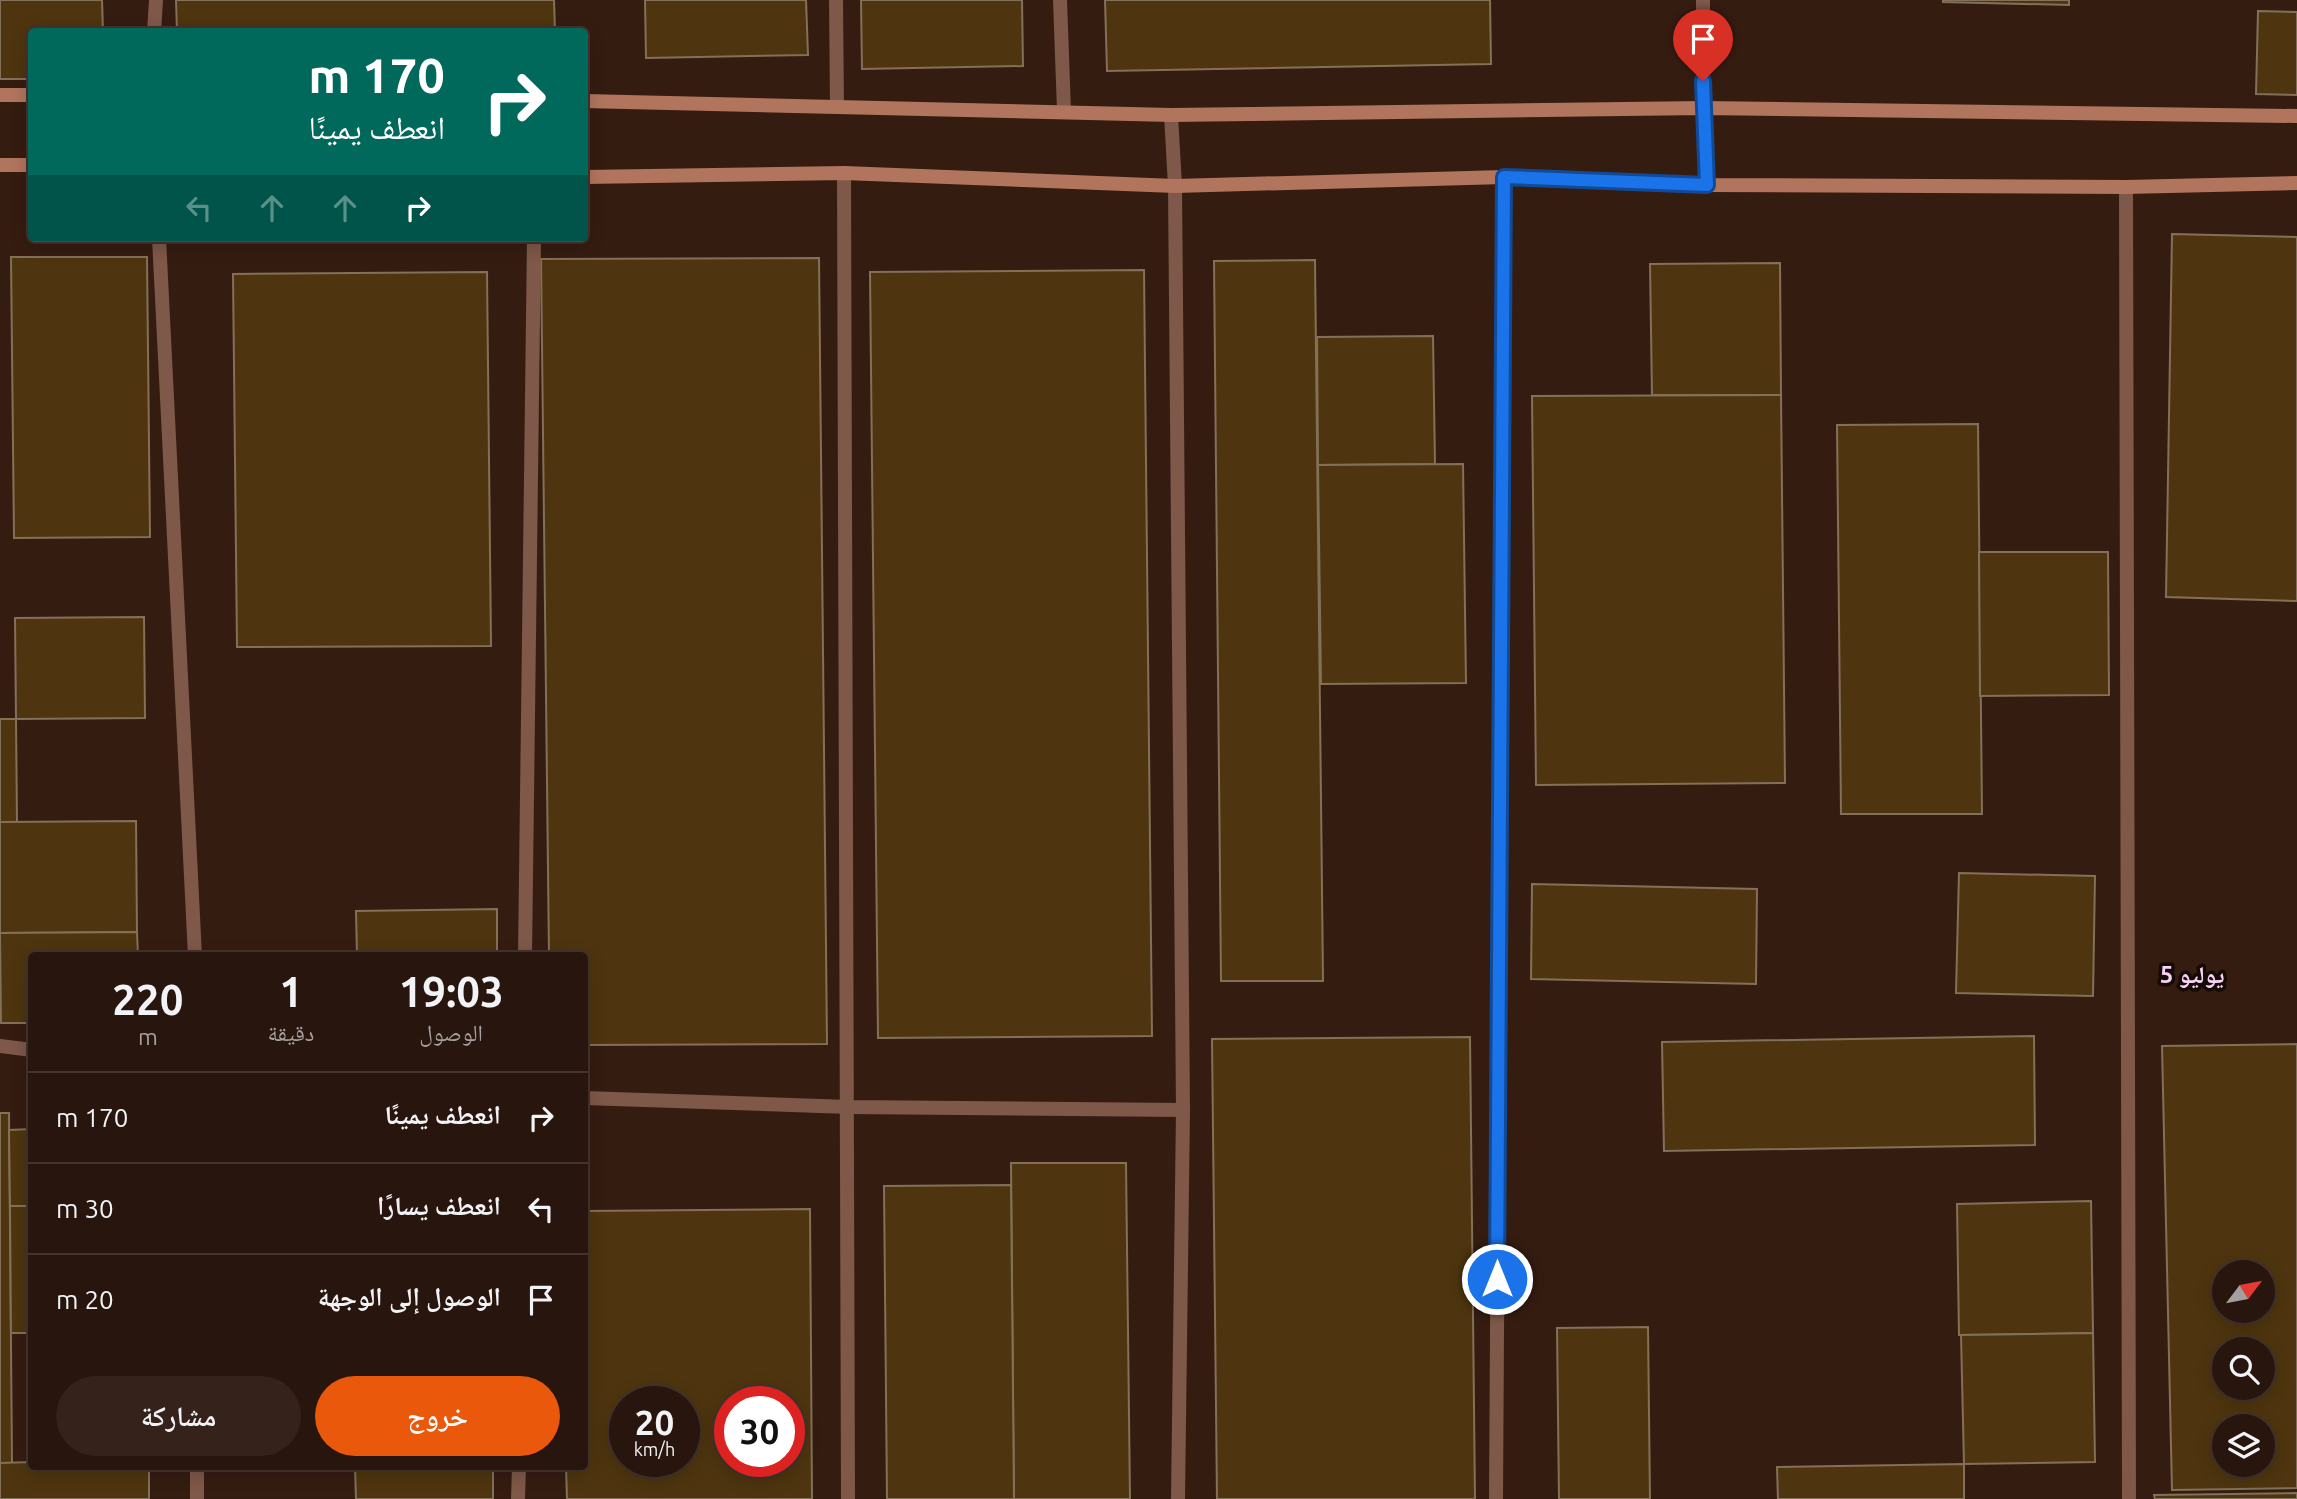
<!DOCTYPE html>
<html lang="ar">
<meta charset="utf-8">
<style>
body{margin:0;font-family:Ubuntu,"Noto Naskh Arabic",sans-serif;background:#34221b;color:#f1f3f6;direction:rtl;height:100vh;display:flex;flex-direction:column;font-size:26px;white-space:nowrap}
*{box-sizing:border-box;margin:0}
p{font-size:23px;color:#a59f9d}
.icon{flex:none;width:38px;height:38px;fill:none;stroke:currentColor;stroke-width:2;stroke-linecap:round;stroke-linejoin:round}
.map{position:relative;flex:1;overflow:hidden;direction:ltr}
.details{position:absolute;left:28px;top:952px;width:560px;height:518px;display:flex;flex-direction:column;background:#28150d;border-radius:7px;box-shadow:0 4px 18px #0003,0 0 0 2px #44342e;direction:rtl}
.details>*{flex:none}
.banner{position:absolute;left:28px;top:28px;width:560px;height:214px;border-radius:7px;box-shadow:0 4px 18px #0003,0 0 0 2px #44342e;direction:rtl;background:#00695c;color:#fff;overflow:hidden}
.needle{width:46px;rotate:58deg}
.tools{position:absolute;left:2212px;top:1260px;display:grid;gap:14px}
.tools a{display:grid;place-items:center;width:63px;height:63px;border-radius:50%;background:#28150d;box-shadow:0 4px 18px #0003,0 0 0 2px #44342e;font-size:35px}
.speed{position:absolute;left:609px;top:1386px;display:flex;gap:14px;font-size:35px;font-weight:700;text-align:center}
.speed>*{display:grid;place-content:center;width:91px;height:91px;border-radius:50%;background:#28150d;box-shadow:0 4px 18px #0003,0 0 0 2px #44342e;line-height:1}
.speed small{font-size:18px;font-weight:400}
.speed .limit{border:10px solid #d22;background:#fff;color:#111}
.pin{position:absolute;display:grid;place-items:center;width:60px;height:60px;color:#fff;margin:-72px -30px;border-radius:50% 50% 50% 0;rotate:-45deg;box-shadow:0 0 7px #0007}
.pin .icon{rotate:45deg}
.me{position:absolute;width:77px;margin:-38px;rotate:0deg;stroke-linejoin:round;filter:drop-shadow(0 0 5px #0008)}
.turn{display:flex;align-items:center;gap:24px;height:147px;padding:0 28px;font-size:32px}
.turn .icon{width:91px;height:91px;stroke-width:2.5}
.turn b{display:block;font-size:49px;line-height:60px}
.lanes{display:flex;align-items:center;height:66px;padding:0 28px;background:#0003;justify-content:center;gap:35px;direction:ltr}
.lanes .off{opacity:.35}
.eta{display:flex;justify-content:space-evenly;align-items:center;height:119px;text-align:center}
.eta b{font-size:42px;font-weight:600;line-height:49px}
.action{display:flex;gap:14px;margin-top:auto;padding:14px 28px}
.action a{flex:1;height:80px;border-radius:42px;background:#ea580c;color:#fff;font-size:28px;font-weight:600;line-height:80px;text-align:center}
.action a+a{background:#34221b;color:#f1f3f6}
ul{padding:0;list-style:none}
li{display:flex;align-items:center;gap:21px;height:91px;padding:0 28px;border-top:2px solid #44342e}
li div{flex:1}
li b{display:block;font-size:26px}
li em{font-style:normal}
.map>svg:first-child{display:block}
</style>
<div class="map">
<svg width="2297" height="1499" viewBox="0 0 2297 1499">
<rect width="100%" height="100%" fill="#351c11"/>
<g fill="#4e350f" stroke="#837058" stroke-width="2" fill-rule="evenodd">
<polygon points="0,0 102,0 103,32 32,32 32,79 0,79"/>
<polygon points="176,0 554,0 555,32 177,32"/>
<polygon points="645,0 806,0 808,55 646,58"/>
<polygon points="861,0 1022,0 1023,66 862,69"/>
<polygon points="1105,0 1490,0 1491,64 1107,71"/>
<polygon points="1943,0 2069,0 2069,5 1943,2"/>
<polygon points="2258,11 2297,12 2297,95 2256,94"/>
<polygon points="2172,234 2297,237 2297,601 2166,597"/>
<polygon points="11,257 147,257 150,537 14,538"/>
<polygon points="819,258 827,1044 584,1045 584,956 549,956 541,259"/>
<polygon points="1315,260 1323,981 1221,981 1214,261"/>
<polygon points="1780,263 1781,395 1652,395 1650,264"/>
<polygon points="1144,270 1152,1036 878,1038 870,272"/>
<polygon points="487,272 491,646 237,647 233,274"/>
<polygon points="1433,336 1435,464 1318,465 1317,337"/>
<polygon points="1781,395 1785,783 1536,785 1532,396"/>
<polygon points="1978,424 1982,814 1841,814 1837,425"/>
<polygon points="1463,464 1466,683 1321,684 1318,465"/>
<polygon points="1979,552 2108,552 2109,695 1980,696"/>
<polygon points="144,617 145,718 16,719 15,618"/>
<polygon points="0,719 16,719 17,822 0,822"/>
<polygon points="136,821 137,932 0,933 0,822"/>
<polygon points="1959,873 2095,876 2093,996 1956,993"/>
<polygon points="1532,884 1757,889 1756,984 1531,979"/>
<polygon points="497,909 497,956 357,956 356,911"/>
<polygon points="137,932 138,956 32,956 32,1023 1,1023 0,933"/>
<polygon points="2034,1036 2035,1145 1664,1151 1662,1042"/>
<polygon points="1470,1037 1475,1499 1217,1499 1212,1039"/>
<path d="M 2297,1044 L 2297,1488 L 2172,1490 L 2162,1046 ZM 2224,1272 L 2263,1272 L 2263,1311 L 2224,1311 ZM 2224,1349 L 2263,1349 L 2263,1388 L 2224,1388 ZM 2224,1426 L 2263,1426 L 2263,1465 L 2224,1465 Z"/>
<polygon points="0,1113 9,1113 12,1463 0,1463"/>
<polygon points="32,1129 32,1206 10,1206 9,1130"/>
<polygon points="1011,1163 1126,1163 1130,1499 1014,1499"/>
<polygon points="1011,1185 1014,1499 887,1499 884,1186"/>
<polygon points="2091,1201 2093,1333 1959,1335 1957,1204"/>
<polygon points="10,1206 32,1206 32,1333 11,1333"/>
<path d="M 810,1209 L 812,1499 L 567,1499 L 566,1466 L 584,1466 L 584,1211 ZM 625,1402 L 684,1402 L 684,1461 L 625,1461 ZM 730,1402 L 789,1402 L 789,1461 L 730,1461 Z"/>
<polygon points="1648,1327 1650,1499 1559,1499 1557,1328"/>
<polygon points="2093,1333 2095,1462 1964,1464 1961,1335"/>
<polygon points="32,1462 32,1466 149,1466 149,1499 0,1499 0,1463"/>
<polygon points="1964,1464 1964,1499 1778,1499 1777,1467"/>
<polygon points="355,1466 493,1466 493,1499 356,1499"/>
<polygon points="2297,1493 2297,1499 2155,1499 2154,1495"/>
</g>
<g fill="none" stroke-linecap="round" stroke-linejoin="round">
<g stroke="#7e5849" stroke-width="14">
<polyline points="836,0 837,107"/>
<polyline points="1060,0 1064,111"/>
<polyline points="1703,0 1703,108 1707,185"/>
<polyline points="154,32 156,0"/>
<polyline points="1171,115 1175,186 1183,1110 1178,1499"/>
<polyline points="844,173 848,1499"/>
<polyline points="2126,187 2129,1499"/>
<polyline points="159,238 195,956"/>
<polyline points="525,956 534,238"/>
<polyline points="0,1046 32,1050"/>
<polyline points="584,1098 849,1107 1183,1110"/>
<polyline points="197,1499 197,1466"/>
<polyline points="518,1499 519,1466"/>
<polyline points="1496,1499 1504,177"/>
</g>
<g stroke="#b1755d" stroke-width="14">
<polyline points="0,95 32,95"/>
<polyline points="584,101 1171,115 1703,108 2297,116"/>
<polyline points="0,165 32,165"/>
<polyline points="584,177 844,173 1175,186 1504,177 1707,185 2126,187 2297,183"/>
</g>
</g>
<g fill="none" stroke-linecap="round" stroke-linejoin="round">
<g stroke="#114b97" stroke-width="18">
<polyline id="route" points="1497,1279 1504,177 1707,185 1703,81"/>
</g>
<use href="#route" stroke="#1a73e8" stroke-width="12"/>
</g>
<g text-anchor="middle" stroke-width="7" stroke-linejoin="round" paint-order="stroke">
<g font-size="24" font-weight="bold" fill="#f8d3f5" stroke="#140a06">
<text x="2192" y="983">5 يوليو</text>
</g>
</g>
</svg>
<div class="tools">
<a><svg class="needle" viewBox="-14 -14 28 28"><path d="M0-13l5 13h-10z" fill="#e53935"/><path d="M0 13l5-13h-10z" fill="#a59f9d"/></svg></a>
<a><svg class="icon" aria-label="search" viewBox="0 0 24 24"><circle cx="10" cy="10" r="6"/><path d="M15 15l6 6"/></svg></a>
<a><svg class="icon" aria-label="layers" viewBox="0 0 24 24"><path d="M12 4l9 5-9 5-9-5zM3 14l9 5 9-5"/></svg></a>
</div>
<div class="speed"><div>20<small>km/h</small></div><div class="limit">30</div></div>
<div class="pin" style="left:1703px;top:81px;background:#d93025"><svg class="icon" aria-label="arrive" viewBox="0 0 24 24"><path d="M6 21V4h12l-3 4 3 4H6"/></svg></div>
<svg class="me" style="left:1497px;top:1279px" viewBox="-20 -20 40 40"><circle r="17" fill="#1a73e8" stroke="#fff" stroke-width="3"/><path d="M0-11L8 9 0 5-8 9z" fill="#fff"/></svg>
<div class="banner">
<div class="turn"><svg class="icon" aria-label="right" viewBox="0 0 24 24"><path d="M7 20v-9h11M14 6l5 5-5 5"/></svg><div><b>170 m</b>انعطف يمينًا</div></div>
<div class="lanes"><svg class="icon off" aria-label="left" viewBox="0 0 24 24"><path d="M17 20v-9H6M10 6l-5 5 5 5"/></svg><svg class="icon off" aria-label="ahead" viewBox="0 0 24 24"><path d="M12 20V5M6 11l6-6 6 6"/></svg><svg class="icon off" aria-label="ahead" viewBox="0 0 24 24"><path d="M12 20V5M6 11l6-6 6 6"/></svg><svg class="icon" aria-label="right" viewBox="0 0 24 24"><path d="M7 20v-9h11M14 6l5 5-5 5"/></svg></div>
</div>
<section class="details">
<div class="eta">
<div><b>19:03</b><p>الوصول</p></div>
<div><b>1</b><p>دقيقة</p></div>
<div><b>220</b><p>m</p></div>
</div>
<ul>
<li><svg class="icon" aria-label="right" viewBox="0 0 24 24"><path d="M7 20v-9h11M14 6l5 5-5 5"/></svg><div><b>انعطف يمينًا</b></div><em>170 m</em></li>
<li><svg class="icon" aria-label="left" viewBox="0 0 24 24"><path d="M17 20v-9H6M10 6l-5 5 5 5"/></svg><div><b>انعطف يسارًا</b></div><em>30 m</em></li>
<li><svg class="icon" aria-label="arrive" viewBox="0 0 24 24"><path d="M6 21V4h12l-3 4 3 4H6"/></svg><div><b>الوصول إلى الوجهة</b></div><em>20 m</em></li>
</ul>
<div class="action"><a>خروج</a><a>مشاركة</a></div>
</section>
</div>
